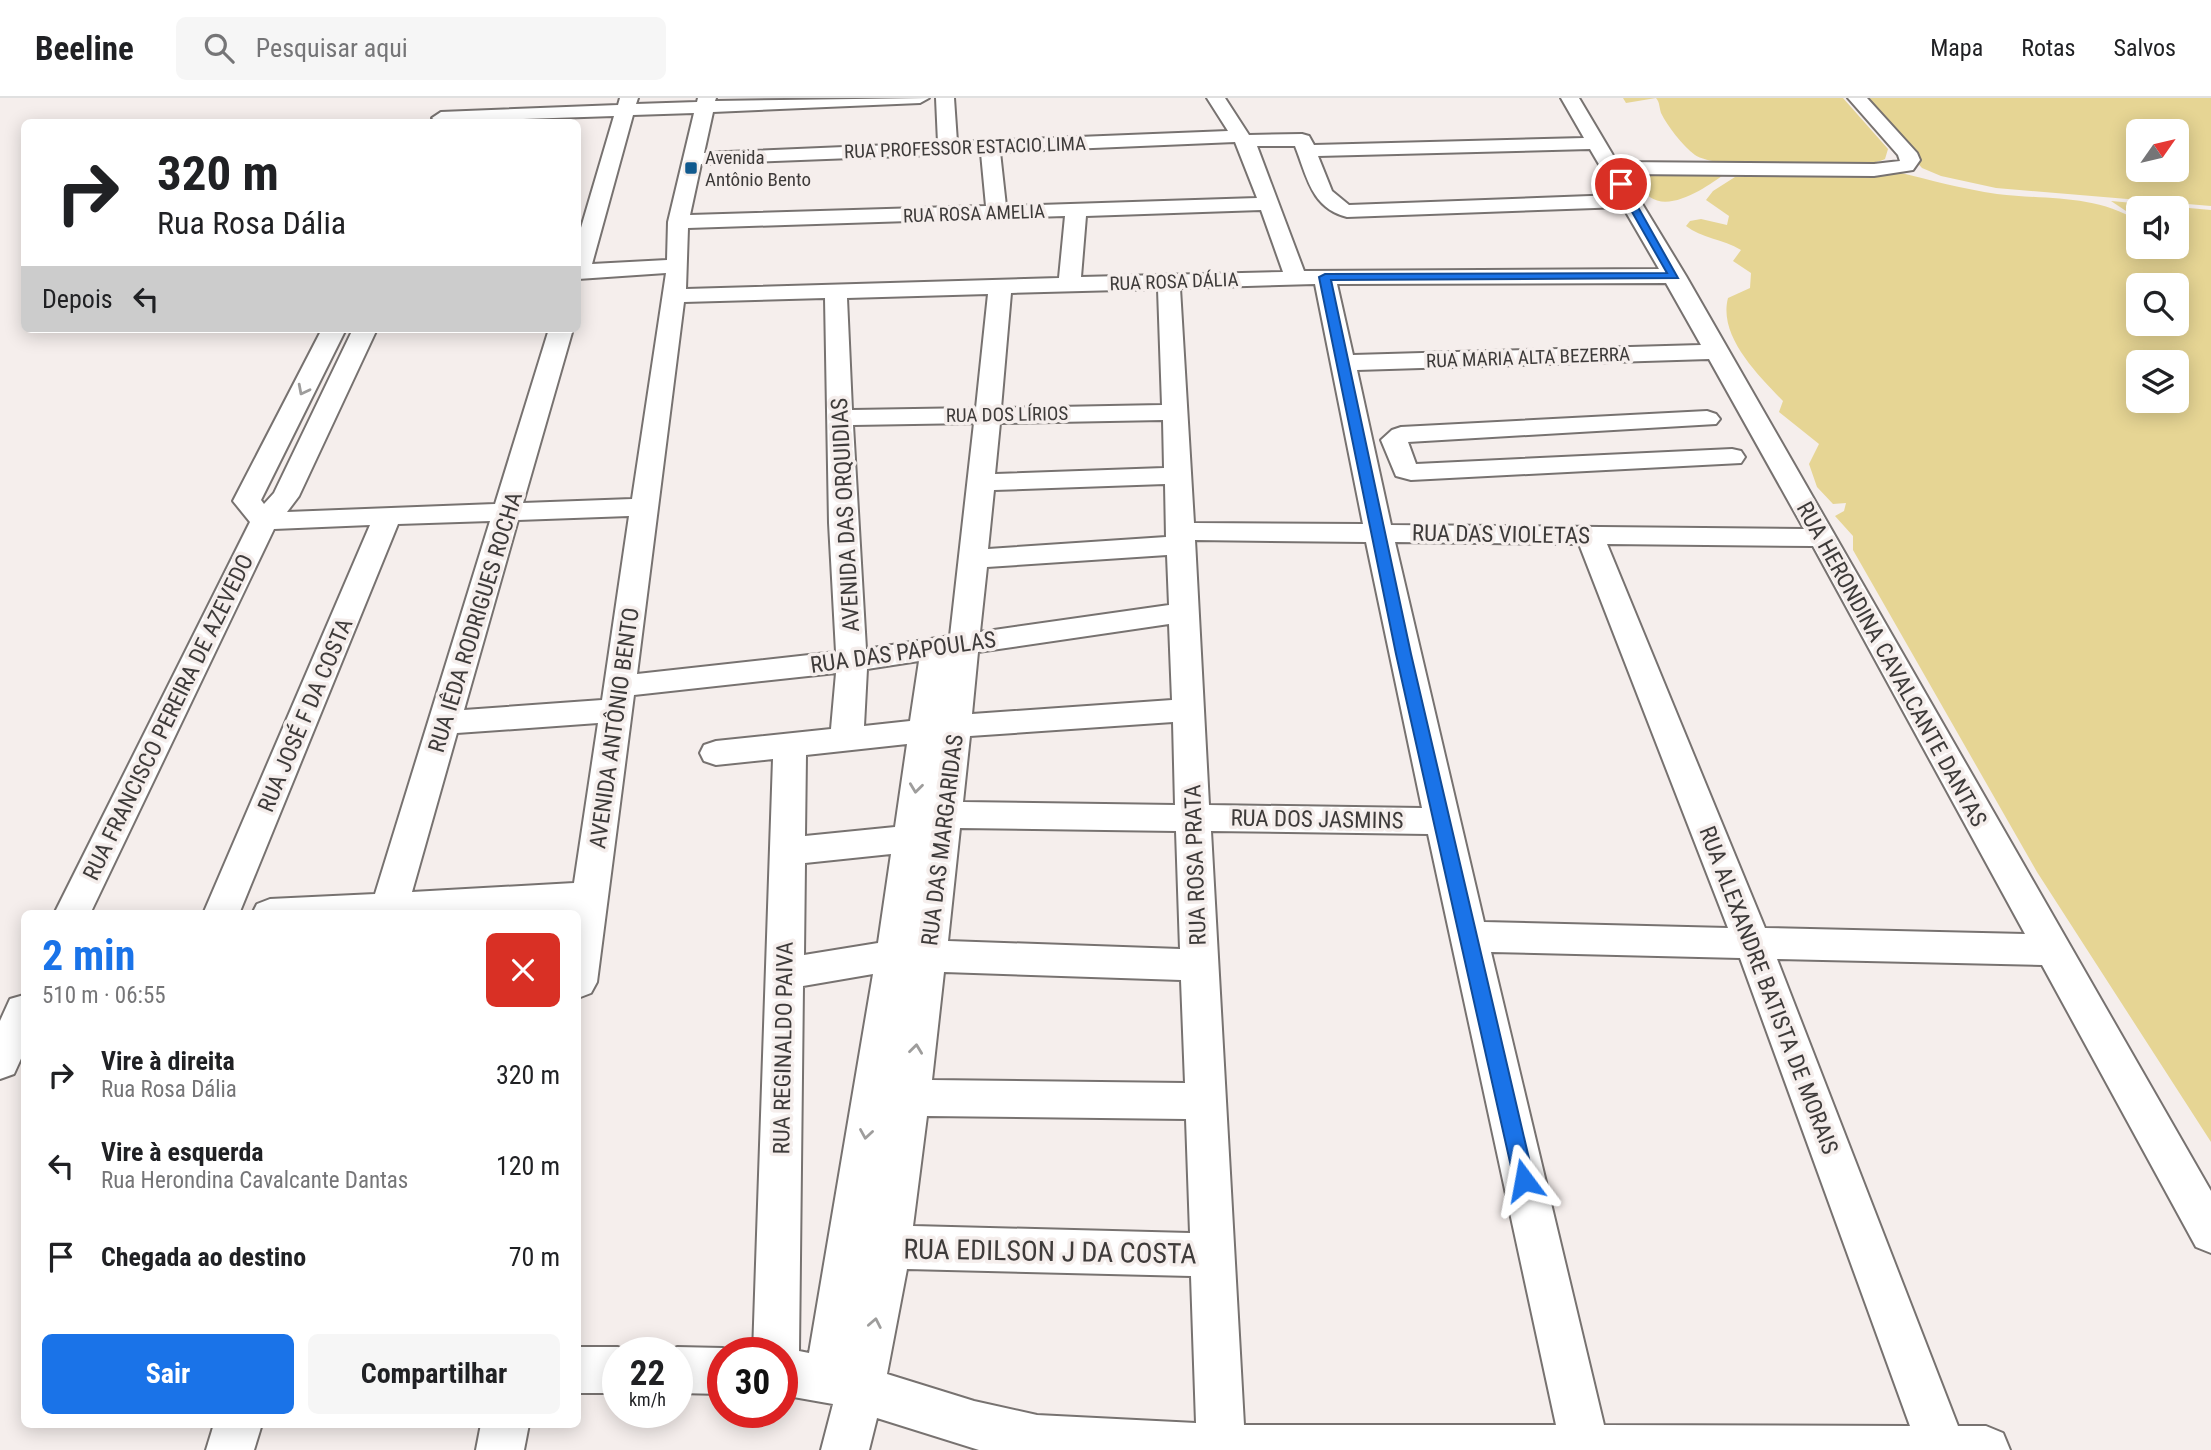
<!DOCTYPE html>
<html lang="pt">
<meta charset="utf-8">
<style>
body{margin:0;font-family:"Roboto Condensed",sans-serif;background:#f6f6f6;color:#202124;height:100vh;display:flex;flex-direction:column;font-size:26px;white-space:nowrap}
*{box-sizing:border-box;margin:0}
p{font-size:23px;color:#757577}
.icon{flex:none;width:38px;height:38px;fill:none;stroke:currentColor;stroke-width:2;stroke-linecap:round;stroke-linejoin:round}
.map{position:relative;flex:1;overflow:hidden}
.side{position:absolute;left:21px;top:812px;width:560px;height:518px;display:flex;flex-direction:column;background:#fff;border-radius:10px;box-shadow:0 4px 18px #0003}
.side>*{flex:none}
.top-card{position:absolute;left:21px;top:21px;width:560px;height:214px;border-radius:10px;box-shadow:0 4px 18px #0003;background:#fff;color:#202124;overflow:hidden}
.needle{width:46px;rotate:56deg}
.buttons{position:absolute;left:2126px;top:21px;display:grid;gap:14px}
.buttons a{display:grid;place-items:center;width:63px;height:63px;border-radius:10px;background:#fff;box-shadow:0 4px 18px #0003;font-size:35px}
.speed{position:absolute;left:602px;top:1239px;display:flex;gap:14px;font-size:35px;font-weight:700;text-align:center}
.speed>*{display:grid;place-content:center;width:91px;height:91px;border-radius:50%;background:#fff;box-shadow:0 4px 18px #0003;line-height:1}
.speed small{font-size:18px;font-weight:400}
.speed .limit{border:10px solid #d22;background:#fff;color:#111}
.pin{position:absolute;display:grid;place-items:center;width:60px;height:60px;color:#fff;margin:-30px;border:4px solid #fff;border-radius:50%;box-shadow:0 2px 7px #0007}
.me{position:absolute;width:77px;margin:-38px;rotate:347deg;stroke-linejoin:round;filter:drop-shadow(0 0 5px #0008)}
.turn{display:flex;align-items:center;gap:24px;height:147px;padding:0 21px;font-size:32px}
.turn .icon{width:91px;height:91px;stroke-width:2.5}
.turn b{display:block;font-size:49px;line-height:60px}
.then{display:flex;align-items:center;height:66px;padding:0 21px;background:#0003;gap:14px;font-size:26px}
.round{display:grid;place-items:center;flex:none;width:74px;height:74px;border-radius:10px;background:#f6f6f6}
.headline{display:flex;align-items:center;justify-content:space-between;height:119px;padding:0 21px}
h1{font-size:42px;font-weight:700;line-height:52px;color:#1a73e8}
.action{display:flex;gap:14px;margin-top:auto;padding:14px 21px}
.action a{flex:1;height:80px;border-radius:10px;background:#1a73e8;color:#fff;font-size:28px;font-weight:700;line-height:80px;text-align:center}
.action a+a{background:#f6f6f6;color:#202124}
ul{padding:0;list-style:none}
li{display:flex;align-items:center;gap:21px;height:91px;padding:0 21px}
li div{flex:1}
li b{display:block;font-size:26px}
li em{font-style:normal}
header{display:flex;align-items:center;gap:42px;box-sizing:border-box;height:98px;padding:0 35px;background:#fff;border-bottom:2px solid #e0e0e0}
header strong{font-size:33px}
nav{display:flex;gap:38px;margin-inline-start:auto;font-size:24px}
.search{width:490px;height:63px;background:#f6f6f6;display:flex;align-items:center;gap:18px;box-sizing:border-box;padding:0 24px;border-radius:10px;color:#757577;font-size:26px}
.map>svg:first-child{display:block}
</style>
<header>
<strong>Beeline</strong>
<div class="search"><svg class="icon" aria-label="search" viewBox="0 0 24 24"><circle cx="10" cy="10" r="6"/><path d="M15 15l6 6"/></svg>Pesquisar aqui</div>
<nav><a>Mapa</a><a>Rotas</a><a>Salvos</a></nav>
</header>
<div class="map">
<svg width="2211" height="1352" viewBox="0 0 2211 1352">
<rect width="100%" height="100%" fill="#f5eeec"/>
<g fill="#e6d594" fill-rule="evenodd">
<path d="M 1623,0 L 1843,0 L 1888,51 L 1885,61 C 1863,73 1715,72 1695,57 C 1682,47 1668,29 1661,15 C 1659,9 1660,5 1656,0 L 1626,5 Z"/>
<path d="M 1859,0 L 2211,0 L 2211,108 L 1996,90 L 1941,78 L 1922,70 ZM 2138,33 L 2177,33 L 2177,72 L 2138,72 Z"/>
<path d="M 1653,73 L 1726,75 C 1704,91 1655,126 1638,83 Z"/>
<path d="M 1897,74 C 1930,82 1963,91 1997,96 C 2047,102 2094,96 2138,123 L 2138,149 L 2177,149 L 2177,110 L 2138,110 L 2138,121 L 2111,103 L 2211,112 L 2211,1044 L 2037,774 L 1853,452 L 1853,438 L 1835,418 L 1844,413 L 1846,405 L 1833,406 L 1817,389 L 1809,366 L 1819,346 L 1779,314 L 1783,303 C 1758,277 1718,238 1728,200 L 1750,190 L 1751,175 L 1733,163 L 1741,152 C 1723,141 1701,140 1686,128 L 1690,123 L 1701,121 L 1727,127 L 1729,118 L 1706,102 L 1713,93 L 1735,79 ZM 2138,187 L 2177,187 L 2177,226 L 2138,226 ZM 2138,264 L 2177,264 L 2177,303 L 2138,303 Z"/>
</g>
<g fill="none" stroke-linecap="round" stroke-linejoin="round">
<g stroke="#777270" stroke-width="4">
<g id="street">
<path d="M 620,0 L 638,0 L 636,6 L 697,4 L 698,0 L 716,0 L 715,3 L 929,0 L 920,5 L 713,14 L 704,55 L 938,45 L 936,0 L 954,0 L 957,44 L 1228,33 L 1207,0 L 1225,0 L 1249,37 L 1302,36 L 1309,38 L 1314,47 L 1584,40 L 1561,0 L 1579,0 L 1617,64 L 1874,66 L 1900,63 L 1898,57 L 1848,0 L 1867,0 L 1917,55 L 1920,62 L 1913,72 L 1874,78 L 1624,76 L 1686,178 L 2211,1093 L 2211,1155 L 2196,1149 L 2042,867 L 1777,861 L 1958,1328 L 1986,1328 L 2003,1335 L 2010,1352 L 979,1352 L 877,1320 L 869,1352 L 821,1352 L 833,1306 L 782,1297 L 782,1255 L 753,1255 L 773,661 L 716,667 L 704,663 L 700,655 L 704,647 L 716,643 L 831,631 L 836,575 L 634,597 L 597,884 L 591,895 L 578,900 L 578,816 L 570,813 L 252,816 L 257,806 L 270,801 L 375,796 L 490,423 L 398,426 L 239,816 L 203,816 L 370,427 L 274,431 L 90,816 L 54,816 L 250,424 L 233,403 L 322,231 L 346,231 L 261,402 L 264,406 L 274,395 L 353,231 L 377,231 L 299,398 L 287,414 L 495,406 L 549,231 L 573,231 L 523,405 L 632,401 L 666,175 L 578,181 L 578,140 L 614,18 L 437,24 L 432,20 L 441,14 L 618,7 ZM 694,15 L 668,124 L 667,162 L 592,166 L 633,17 ZM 1235,44 L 1257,100 L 1006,108 L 1000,54 ZM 1257,48 L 1295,48 C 1307,78 1311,110 1347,119 L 1623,109 L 1659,171 L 1304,173 ZM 1590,51 L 1617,97 L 1349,107 L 1332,93 L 1318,58 ZM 981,55 L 986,108 L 690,117 L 701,66 ZM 1261,112 L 1283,174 L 1081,179 L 1086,118 ZM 1065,118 L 1059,180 L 686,191 L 688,130 ZM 1666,185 L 1701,247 L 1353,257 L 1337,186 ZM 1315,186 L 1363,426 L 1194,425 L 1180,190 ZM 1158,191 L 1162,307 L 1001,310 L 1011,195 ZM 988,196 L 976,310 L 852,312 L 847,200 ZM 825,200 L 829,425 L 836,554 L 637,576 L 684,204 ZM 1709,261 L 1804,431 L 1391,427 L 1357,272 ZM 1163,322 L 1164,370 L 995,376 L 1000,325 ZM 974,325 L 950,538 L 866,551 L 853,327 ZM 1165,386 L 1166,439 L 988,451 L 994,392 ZM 629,418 L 602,602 L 464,612 L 518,422 ZM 1195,442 L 1366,444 L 1422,710 L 1209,707 ZM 1395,444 L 1579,446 L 1728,830 L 1484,824 ZM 1607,446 L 1813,448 L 2025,836 L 1765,830 ZM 1167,457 L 1169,507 L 980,534 L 987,469 ZM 1169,526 L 1172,602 L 972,616 L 978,554 ZM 919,563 L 910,623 L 864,628 L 867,571 ZM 1173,624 L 1175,707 L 963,704 L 970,638 ZM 598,625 L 574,785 L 412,794 L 457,635 ZM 907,646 L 895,729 L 805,738 L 806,657 ZM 960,730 L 1176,733 L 1180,851 L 948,843 ZM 1211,733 L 1428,736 L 1556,1327 L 1244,1327 ZM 891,756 L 878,845 L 804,857 L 805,765 ZM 1491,854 L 1740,860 L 1910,1328 L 1604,1327 ZM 944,874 L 1181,882 L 1185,985 L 932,982 ZM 873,876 L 809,1255 L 799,1253 L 803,888 ZM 927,1018 L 1186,1021 L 1190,1135 L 913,1128 ZM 907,1171 L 1191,1178 L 1196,1325 L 1037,1317 L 974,1303 L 887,1276 Z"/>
<polygon points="1707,313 1716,316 1720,321 1716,326 1408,344 1416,366 1732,351 1741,353 1745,359 1741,365 1411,382 1396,378 1381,342 1392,332 1401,329"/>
<polygon points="24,897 24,954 14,976 0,981 0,923 10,901"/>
<polygon points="578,1249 618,1249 633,1255 618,1255 618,1295 578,1295"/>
<polygon points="677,1249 723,1250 735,1255 723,1255 723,1296 677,1295 677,1255 662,1255"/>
<polygon points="214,1326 262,1326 254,1352 206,1352"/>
<polygon points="481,1326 529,1326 524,1352 476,1352"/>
</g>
</g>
<use href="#street" fill="#fff" fill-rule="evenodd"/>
</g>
<defs><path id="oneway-chevron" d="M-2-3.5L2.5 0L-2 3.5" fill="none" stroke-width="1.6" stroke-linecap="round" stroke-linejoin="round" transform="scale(1.75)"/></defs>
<g stroke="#9e9d9c">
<use href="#oneway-chevron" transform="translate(303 292) rotate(117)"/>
<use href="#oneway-chevron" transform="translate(916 690) rotate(97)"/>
<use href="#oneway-chevron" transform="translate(916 951) rotate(-83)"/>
<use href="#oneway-chevron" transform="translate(866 1036) rotate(99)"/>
<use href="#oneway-chevron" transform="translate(875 1225) rotate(-79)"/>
</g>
<polygon fill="#1a73e8" stroke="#114b97" stroke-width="2" points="1621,84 1625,86 1678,180 1331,182 1411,556 1534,1082 1531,1088 1524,1091 1517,1088 1514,1082 1396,556 1319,179 1325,176 1667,175 1616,86"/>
<rect fill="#115a8e" stroke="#f5eeec" stroke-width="2.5" x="684" y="63" width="14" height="14" rx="3.5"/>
<g text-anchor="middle" stroke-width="7" stroke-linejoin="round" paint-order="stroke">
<g font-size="19" fill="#3e3b3a" stroke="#f5eeec">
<text transform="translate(965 49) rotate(-2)" y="7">RUA PROFESSOR ESTACIO LIMA</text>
<text transform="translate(974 115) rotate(-2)" y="7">RUA ROSA AMELIA</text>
<text transform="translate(1174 183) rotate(-2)" y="7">RUA ROSA DÁLIA</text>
<text transform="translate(1528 259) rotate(-2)" y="7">RUA MARIA ALTA BEZERRA</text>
<text transform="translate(1007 316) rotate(-1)" y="7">RUA DOS LÍRIOS</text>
</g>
<g font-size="19" fill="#3e3b3a" stroke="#f5eeec" text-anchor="start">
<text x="705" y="66">Avenida<tspan x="705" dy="22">Antônio Bento</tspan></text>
</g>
<g font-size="23" fill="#3e3b3a" stroke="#f5eeec">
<text transform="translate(845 417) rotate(-93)" y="8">AVENIDA DAS ORQUIDIAS</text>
<text transform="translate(1501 436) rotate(1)" y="8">RUA DAS VIOLETAS</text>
<text transform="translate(475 524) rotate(-73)" y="8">RUA IÊDA RODRIGUES ROCHA</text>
<text transform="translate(903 554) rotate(-8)" y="8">RUA DAS PAPOULAS</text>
<text transform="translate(1892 566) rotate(61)" y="8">RUA HERONDINA CAVALCANTE DANTAS</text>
<text transform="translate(305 617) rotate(-67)" y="8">RUA JOSÉ F DA COSTA</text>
<text transform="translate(168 619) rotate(-64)" y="8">RUA FRANCISCO PEREIRA DE AZEVEDO</text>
<text transform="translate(614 630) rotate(-82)" y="8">AVENIDA ANTÔNIO BENTO</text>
<text transform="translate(1317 721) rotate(1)" y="8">RUA DOS JASMINS</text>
<text transform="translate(942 742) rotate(-83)" y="8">RUA DAS MARGARIDAS</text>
<text transform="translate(1195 767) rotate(-92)" y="8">RUA ROSA PRATA</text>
<text transform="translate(1769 892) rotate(69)" y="8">RUA ALEXANDRE BATISTA DE MORAIS</text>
<text transform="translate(783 950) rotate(-89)" y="8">RUA REGINALDO PAIVA</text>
</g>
<g font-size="28" fill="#3e3b3a" stroke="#f5eeec">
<text transform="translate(1050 1153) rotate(1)" y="10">RUA EDILSON J DA COSTA</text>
</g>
</g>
</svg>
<div class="buttons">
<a><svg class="needle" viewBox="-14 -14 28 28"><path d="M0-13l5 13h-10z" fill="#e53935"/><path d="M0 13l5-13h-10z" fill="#757577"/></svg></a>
<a><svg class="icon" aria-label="sound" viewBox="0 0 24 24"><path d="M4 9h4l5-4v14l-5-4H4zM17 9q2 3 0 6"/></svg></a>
<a><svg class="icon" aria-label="search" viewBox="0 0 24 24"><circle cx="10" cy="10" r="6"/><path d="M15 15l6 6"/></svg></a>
<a><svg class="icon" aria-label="layers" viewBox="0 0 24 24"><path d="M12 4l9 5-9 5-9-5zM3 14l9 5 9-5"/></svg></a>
</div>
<div class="speed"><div>22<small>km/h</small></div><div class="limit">30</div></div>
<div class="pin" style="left:1621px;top:86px;background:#d93025"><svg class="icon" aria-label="arrive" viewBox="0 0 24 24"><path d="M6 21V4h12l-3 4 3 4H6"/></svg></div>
<svg class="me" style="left:1524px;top:1082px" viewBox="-20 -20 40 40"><path d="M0-17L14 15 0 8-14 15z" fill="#1a73e8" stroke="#fff" stroke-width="4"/></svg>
<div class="top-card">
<div class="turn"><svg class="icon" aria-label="right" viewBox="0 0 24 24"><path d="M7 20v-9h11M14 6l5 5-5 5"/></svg><div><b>320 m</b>Rua Rosa Dália</div></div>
<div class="then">Depois<svg class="icon" aria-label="left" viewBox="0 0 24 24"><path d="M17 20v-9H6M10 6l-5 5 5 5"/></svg></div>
</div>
<section class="side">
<div class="headline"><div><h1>2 min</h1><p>510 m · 06:55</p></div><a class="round" style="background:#d93025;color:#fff"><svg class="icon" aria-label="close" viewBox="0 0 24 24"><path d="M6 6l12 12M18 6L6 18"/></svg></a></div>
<ul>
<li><svg class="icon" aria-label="right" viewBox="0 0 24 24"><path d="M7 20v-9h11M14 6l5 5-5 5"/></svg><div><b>Vire à direita</b><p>Rua Rosa Dália</p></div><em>320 m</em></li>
<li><svg class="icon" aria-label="left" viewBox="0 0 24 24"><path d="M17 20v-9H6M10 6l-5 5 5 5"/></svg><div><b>Vire à esquerda</b><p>Rua Herondina Cavalcante Dantas</p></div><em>120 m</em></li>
<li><svg class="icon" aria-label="arrive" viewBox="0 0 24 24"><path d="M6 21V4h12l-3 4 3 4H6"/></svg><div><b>Chegada ao destino</b></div><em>70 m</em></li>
</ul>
<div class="action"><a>Sair</a><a>Compartilhar</a></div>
</section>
</div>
